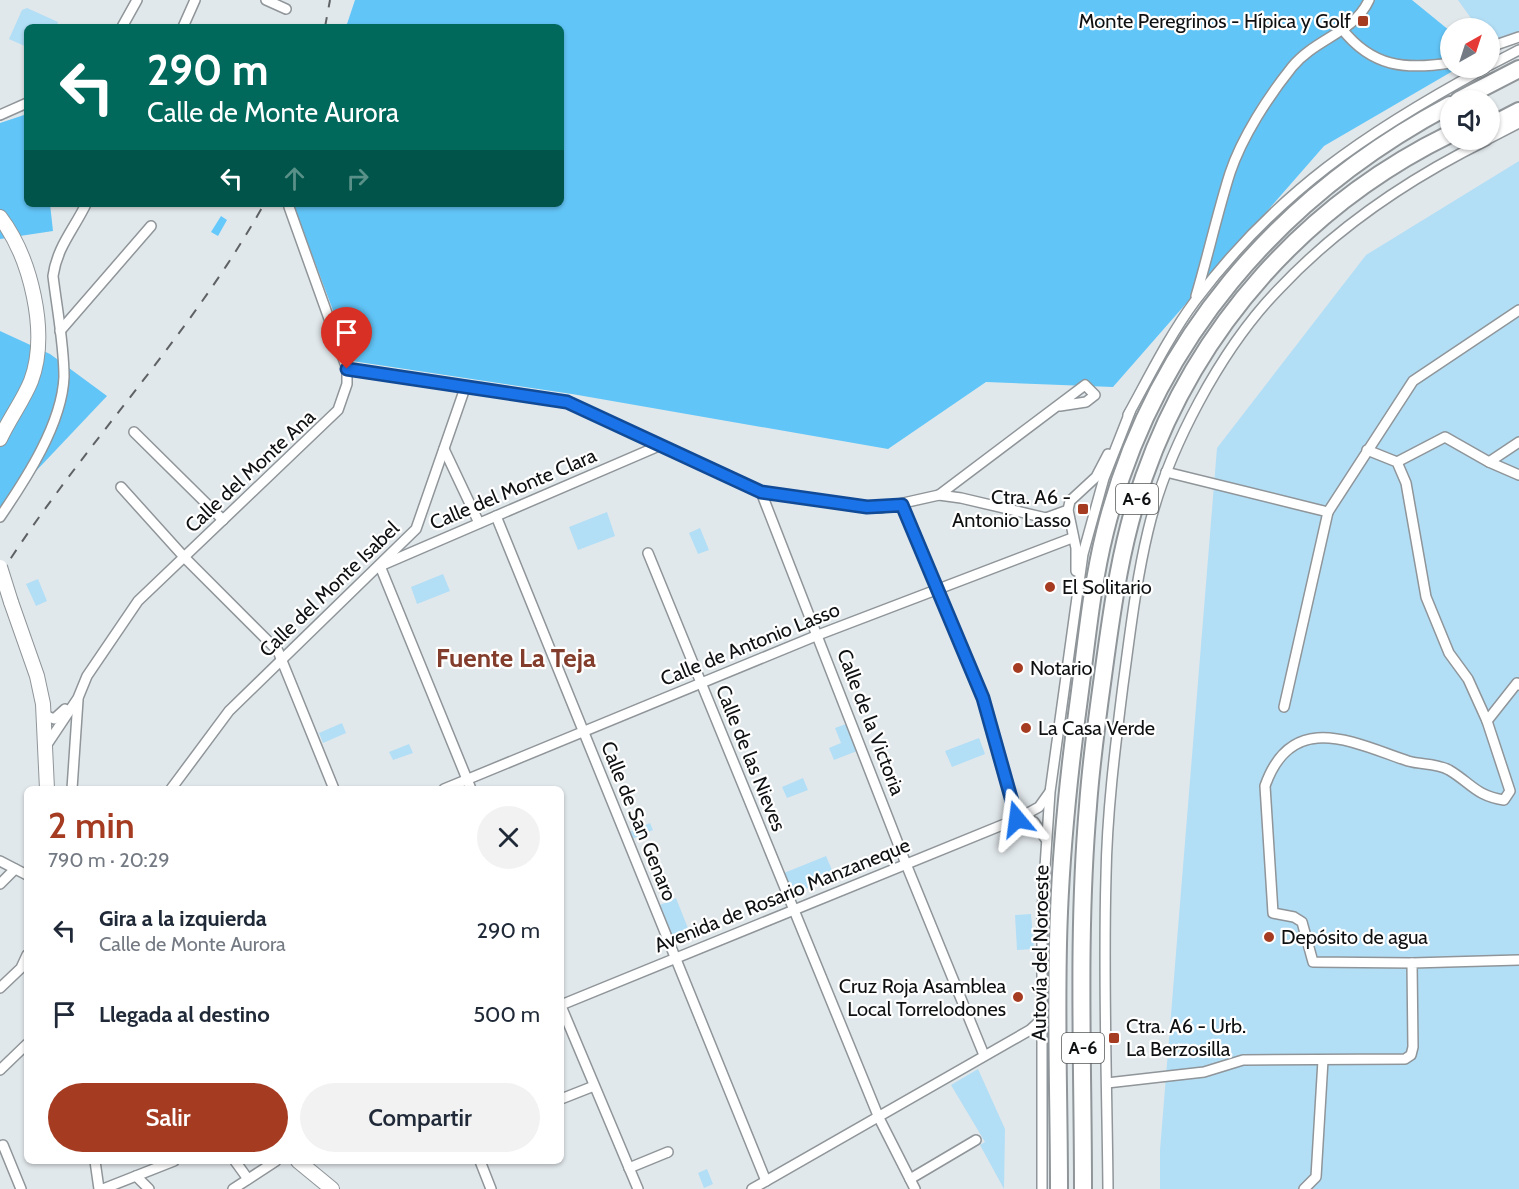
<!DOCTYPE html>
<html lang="es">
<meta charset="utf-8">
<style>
body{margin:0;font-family:Cabin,sans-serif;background:#f2f2f3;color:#1f2937;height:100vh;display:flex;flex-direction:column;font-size:22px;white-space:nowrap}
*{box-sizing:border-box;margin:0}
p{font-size:20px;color:#747a83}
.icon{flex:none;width:33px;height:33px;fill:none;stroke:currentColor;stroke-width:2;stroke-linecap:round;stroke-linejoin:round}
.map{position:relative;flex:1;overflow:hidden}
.details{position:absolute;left:24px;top:786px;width:540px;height:378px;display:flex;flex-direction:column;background:#fff;border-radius:9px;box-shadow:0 2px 4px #0004}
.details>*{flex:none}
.guide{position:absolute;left:24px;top:24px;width:540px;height:183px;border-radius:9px;box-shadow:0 2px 4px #0004;background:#00695c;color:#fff;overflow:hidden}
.needle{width:39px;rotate:39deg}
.fabs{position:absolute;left:1440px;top:18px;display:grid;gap:12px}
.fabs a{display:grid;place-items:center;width:60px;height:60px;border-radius:50%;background:#fff;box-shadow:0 2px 4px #0004;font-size:30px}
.pin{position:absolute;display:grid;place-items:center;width:51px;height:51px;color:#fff;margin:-62px -26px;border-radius:50% 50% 50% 0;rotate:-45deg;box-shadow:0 0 6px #0007}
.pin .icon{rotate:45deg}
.me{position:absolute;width:66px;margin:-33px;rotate:344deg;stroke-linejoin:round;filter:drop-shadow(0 0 4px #0008)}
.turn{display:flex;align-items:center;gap:21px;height:126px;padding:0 24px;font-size:27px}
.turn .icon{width:78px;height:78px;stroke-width:2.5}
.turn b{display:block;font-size:42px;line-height:51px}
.lanes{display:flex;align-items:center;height:57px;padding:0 24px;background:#0003;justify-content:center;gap:30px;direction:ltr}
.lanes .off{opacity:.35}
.round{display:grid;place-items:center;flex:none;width:63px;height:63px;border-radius:32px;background:#f2f2f3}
.summary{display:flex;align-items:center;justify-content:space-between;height:102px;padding:0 24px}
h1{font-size:36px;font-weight:600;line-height:45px;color:#a53c22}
.action{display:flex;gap:12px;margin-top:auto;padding:12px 24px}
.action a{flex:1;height:69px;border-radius:36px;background:#a53c22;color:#fff;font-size:24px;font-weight:600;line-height:69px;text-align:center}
.action a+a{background:#f2f2f3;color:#1f2937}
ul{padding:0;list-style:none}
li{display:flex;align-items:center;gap:18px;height:84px;padding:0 24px}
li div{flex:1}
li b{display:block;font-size:22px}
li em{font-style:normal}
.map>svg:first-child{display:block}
</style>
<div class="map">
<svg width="1519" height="1189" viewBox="0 0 1519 1189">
<rect width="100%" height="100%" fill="#e1e8eb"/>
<g fill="#b2def6">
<polygon points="1458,0 1519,0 1519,33 1490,43 1490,28 1478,28"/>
<polygon points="27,8 58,22 56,27 27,27 27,47 9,39 22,10"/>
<polygon points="1519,161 1519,1189 1160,1189 1160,1150 1217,448 1366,255"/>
<polygon points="607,512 615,536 578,550 569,527"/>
<polygon points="700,528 709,550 698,554 689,533"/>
<polygon points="443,574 450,591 417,604 411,587"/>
<polygon points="38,579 47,601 36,606 26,584"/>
<polygon points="342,723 346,733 323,743 319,733"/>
<polygon points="846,724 857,751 834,760 829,748 841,743 835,728"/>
<polygon points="979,738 985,754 952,767 945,751"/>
<polygon points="409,744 413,753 393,760 389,752"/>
<polygon points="803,778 808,790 787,798 782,787"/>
<polygon points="650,823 653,830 632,839 629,832"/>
<polygon points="826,856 835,877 793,894 784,873"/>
<polygon points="676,898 691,936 675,942 660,905"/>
<polygon points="1031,914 1034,949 1017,950 1015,915"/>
<polygon points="978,1069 1005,1129 1004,1189 980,1145 985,1142 951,1085"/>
<polygon points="707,1169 713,1184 704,1188 698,1173"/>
</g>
<g fill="#62c5f7">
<polygon points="355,0 1412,0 1450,31 1450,68 1458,68 1324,146 1113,387 986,382 888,449 572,394 352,361 293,204 561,204 561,27 346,27"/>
<polygon points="27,114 27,204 50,204 53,231 0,239 0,123"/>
<polygon points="0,331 50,354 107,396 0,509"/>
</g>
<polygon fill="#66c9fb" points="221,216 227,220 218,236 211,232"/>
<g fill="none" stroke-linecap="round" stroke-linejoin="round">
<g stroke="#8f9599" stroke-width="12">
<g id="street">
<polyline points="266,0 286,9"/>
<polyline points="122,27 137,0"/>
<polyline points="183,27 195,0"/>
<path d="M 1342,29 C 1372,67 1405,70 1450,63"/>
<polyline points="1490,47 1519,37"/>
<polyline points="1490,65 1519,50"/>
<polyline points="0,115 27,103"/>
<polyline points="1490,138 1519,123"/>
<path d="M 1196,296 C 1208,256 1217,214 1230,173 C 1242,137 1268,97 1292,67 C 1316,38 1354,33 1369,0"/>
<polyline points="60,331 151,226"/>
<polyline points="347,369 568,402 761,492 881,508 939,495 961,498 1046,518 1068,510"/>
<path d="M 1128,415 C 1149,377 1169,336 1195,301 C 1277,192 1367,132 1485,68"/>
<polyline points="134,432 223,520"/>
<polyline points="444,449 479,523"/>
<path d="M 1367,450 L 1397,462 L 1406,483 L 1426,597 L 1449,653 L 1468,679 L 1487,721 L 1510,791 L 1504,800 C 1476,796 1471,783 1449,770 C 1436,763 1422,765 1408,761 C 1354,743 1292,709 1265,786 L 1273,913 L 1294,917 L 1302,922 L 1313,962 L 1412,963"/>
<polyline points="1397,462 1445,437 1489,462 1519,475"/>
<polyline points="1489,462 1519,442"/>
<polyline points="1166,472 1328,512 1413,381 1519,310"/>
<polyline points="121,487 185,558 278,651 334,789"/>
<polyline points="761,492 906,864 984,1055"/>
<polyline points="939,495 1085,385 1095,395 1086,402 1060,406"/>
<polyline points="902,505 983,698 1017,819"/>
<polyline points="496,516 766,1181"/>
<path d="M 0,517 C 26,479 62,424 64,377 C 64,344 57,309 53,276 C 57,247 74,229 86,204"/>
<polyline points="648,553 879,1118 915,1189"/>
<polyline points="1076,571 1076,548 1068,510 1070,501 1096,477 1108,454"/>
<polyline points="1284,707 1328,512"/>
<polyline points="45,715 54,719 65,709"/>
<polyline points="1487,721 1517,683 1519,685"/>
<polyline points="46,746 78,698 87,676 138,601 338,410 347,384 347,369 289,207"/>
<polyline points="72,789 78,700"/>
<polyline points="171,789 229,711 416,529 465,388"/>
<polyline points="444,789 818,635 1072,538"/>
<polyline points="471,789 380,566 661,445"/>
<polyline points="1017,819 1034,822 1045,838"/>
<polyline points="0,861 27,875"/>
<polyline points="0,884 15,869"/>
<polyline points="0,988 21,968 27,955"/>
<polyline points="561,1005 1017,819 1039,807 1049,793"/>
<polyline points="561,1006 638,1189"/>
<polyline points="0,1070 27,1044"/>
<polyline points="1107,1083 1204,1072 1243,1060 1405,1059 1411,1055 1413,1047 1412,963 1519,960"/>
<polyline points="561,1099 594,1086"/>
<polyline points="3,1145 21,1189"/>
<polyline points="95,1161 99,1189"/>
<polyline points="235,1161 248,1179"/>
<polyline points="480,1161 491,1189"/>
<polyline points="629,1168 668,1152"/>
<polyline points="136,1176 149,1189"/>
<polyline points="910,1179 976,1140"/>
<polyline points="103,1189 174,1161"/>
<polyline points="233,1189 276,1161"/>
<polyline points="752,1189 1030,1030 1042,1019"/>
<polyline points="1042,1189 1042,912 1050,792 1083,554 1104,478 1130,412"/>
<path d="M 1108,1189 C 1107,1085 1103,980 1106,876 C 1107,812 1115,749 1123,685 C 1130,634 1136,581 1148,531 C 1167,450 1221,349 1278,290 C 1337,227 1410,178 1487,140"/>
<polyline points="1304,1189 1316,1177 1323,1060"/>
</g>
</g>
<g stroke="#8f9599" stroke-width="16">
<g id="secondary">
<path d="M 0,217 C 31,258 49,333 31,381 C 23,401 9,419 0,439"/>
<polyline points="11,602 37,676 43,704 47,789"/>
<polyline points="298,1161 332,1189"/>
</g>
</g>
<g stroke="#8f9599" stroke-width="20">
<g id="highway">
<polyline points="1459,100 1519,69"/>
<polyline points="1490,126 1519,111"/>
<path d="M 1059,1189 C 1059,1097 1055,1004 1059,912 C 1062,838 1070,764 1080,691 C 1087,638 1092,584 1105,532 C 1152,342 1279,196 1450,105"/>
<path d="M 1083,1189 C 1083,1062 1077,933 1088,806 C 1091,763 1097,719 1103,676 C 1112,609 1121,541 1144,477 C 1197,326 1307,204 1450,134"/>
</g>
</g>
<use href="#street" stroke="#fff" stroke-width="9"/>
<use href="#secondary" stroke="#fff" stroke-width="14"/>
<use href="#highway" stroke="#fff" stroke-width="16"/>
<g stroke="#5f6264" stroke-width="2" stroke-dasharray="10 10" stroke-linecap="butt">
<polyline points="325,27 330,0"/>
<path d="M 0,575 C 81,447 190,337 264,204"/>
</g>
<g stroke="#8f9599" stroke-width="16" stroke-linecap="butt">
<polyline id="secondary-bridge" points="0,567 11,602"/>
</g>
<use href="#secondary-bridge" stroke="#fff" stroke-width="14"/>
</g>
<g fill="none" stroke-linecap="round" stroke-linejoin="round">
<g stroke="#114b97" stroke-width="15">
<polyline id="route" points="347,369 567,402 761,492 867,507 902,505 983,698 1017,819"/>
</g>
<use href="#route" stroke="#1a73e8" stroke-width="10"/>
</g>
<g fill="#a53c22" stroke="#fff" stroke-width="2">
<rect x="1357" y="15" width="12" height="12" rx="3"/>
<rect x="1077" y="503" width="12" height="12" rx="3"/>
<circle cx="1050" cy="587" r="6"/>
<circle cx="1018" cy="668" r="6"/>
<circle cx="1026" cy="728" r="6"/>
<circle cx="1269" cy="937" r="6"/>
<circle cx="1018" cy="997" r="6"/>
<rect x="1108" y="1032" width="12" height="12" rx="3"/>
</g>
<g text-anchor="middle" stroke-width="4.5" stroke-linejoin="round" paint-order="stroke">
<g fill="#fff" stroke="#565858" stroke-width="1.5">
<rect x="1116" y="484" width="42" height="30" rx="4.5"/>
<rect x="1062" y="1033" width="42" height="30" rx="4.5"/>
</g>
<g font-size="18" font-weight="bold" fill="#0e1011">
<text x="1137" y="505">A-6</text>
<text x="1083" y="1054">A-6</text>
</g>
<g font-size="20" fill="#0e1011" stroke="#fff" text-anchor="start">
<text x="1351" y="28" text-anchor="end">Monte Peregrinos - Hípica y Golf</text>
<text x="1071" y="504" text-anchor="end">Ctra. A6 -<tspan x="1071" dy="23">Antonio Lasso</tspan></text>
<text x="1062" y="594">El Solitario</text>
<text x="1030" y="675">Notario</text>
<text x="1038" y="735">La Casa Verde</text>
<text x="1281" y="944">Depósito de agua</text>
<text x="1006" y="993" text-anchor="end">Cruz Roja Asamblea<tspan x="1006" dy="23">Local Torrelodones</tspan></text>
<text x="1126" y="1033">Ctra. A6 - Urb.<tspan x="1126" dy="23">La Berzosilla</tspan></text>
</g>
<g font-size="20" fill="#0e1011" stroke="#fff">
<text transform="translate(250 471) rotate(-43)" y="7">Calle del Monte Ana</text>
<text transform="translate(513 489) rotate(-23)" y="7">Calle del Monte Clara</text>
<text transform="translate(329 589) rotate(-44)" y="7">Calle del Monte Isabel</text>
<text transform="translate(750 644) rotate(-22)" y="7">Calle de Antonio Lasso</text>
<text transform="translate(871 722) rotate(69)" y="7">Calle de la Victoria</text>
<text transform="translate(751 758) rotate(68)" y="7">Calle de las Nieves</text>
<text transform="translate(639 821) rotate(68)" y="7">Calle de San Genaro</text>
<text transform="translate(782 895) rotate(-22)" y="7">Avenida de Rosario Manzaneque</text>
<text transform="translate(1040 953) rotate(-89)" y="7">Autovía del Noroeste</text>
</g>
<g font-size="26" font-weight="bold" fill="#833d2c" stroke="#fff">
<text x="516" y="667">Fuente La Teja</text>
</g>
</g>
</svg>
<div class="fabs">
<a><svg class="needle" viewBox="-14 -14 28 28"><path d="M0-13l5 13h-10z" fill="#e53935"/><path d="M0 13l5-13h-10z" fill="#747a83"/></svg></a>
<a><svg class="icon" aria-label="sound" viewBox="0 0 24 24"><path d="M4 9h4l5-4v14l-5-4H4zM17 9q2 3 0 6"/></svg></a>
</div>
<div class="pin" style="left:347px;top:369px;background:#d93025"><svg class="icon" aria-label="arrive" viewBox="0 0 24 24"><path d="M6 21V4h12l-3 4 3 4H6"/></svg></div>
<svg class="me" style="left:1017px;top:819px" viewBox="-20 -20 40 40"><path d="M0-17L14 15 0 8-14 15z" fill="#1a73e8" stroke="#fff" stroke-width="4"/></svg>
<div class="guide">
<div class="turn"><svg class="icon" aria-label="left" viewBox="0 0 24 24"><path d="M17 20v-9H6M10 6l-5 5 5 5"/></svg><div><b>290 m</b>Calle de Monte Aurora</div></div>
<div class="lanes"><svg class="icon" aria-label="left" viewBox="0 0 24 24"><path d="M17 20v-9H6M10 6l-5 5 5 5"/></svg><svg class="icon off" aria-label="ahead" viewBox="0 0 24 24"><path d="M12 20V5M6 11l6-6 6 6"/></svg><svg class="icon off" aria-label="right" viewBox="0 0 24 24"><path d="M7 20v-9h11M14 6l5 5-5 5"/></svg></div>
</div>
<section class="details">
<div class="summary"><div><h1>2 min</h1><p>790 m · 20:29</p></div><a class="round"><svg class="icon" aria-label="close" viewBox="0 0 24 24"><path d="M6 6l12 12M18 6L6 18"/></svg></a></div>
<ul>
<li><svg class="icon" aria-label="left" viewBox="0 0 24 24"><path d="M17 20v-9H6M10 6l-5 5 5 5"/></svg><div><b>Gira a la izquierda</b><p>Calle de Monte Aurora</p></div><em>290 m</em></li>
<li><svg class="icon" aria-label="arrive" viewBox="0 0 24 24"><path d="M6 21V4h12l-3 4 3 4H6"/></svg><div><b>Llegada al destino</b></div><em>500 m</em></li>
</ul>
<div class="action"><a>Salir</a><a>Compartir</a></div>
</section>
</div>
